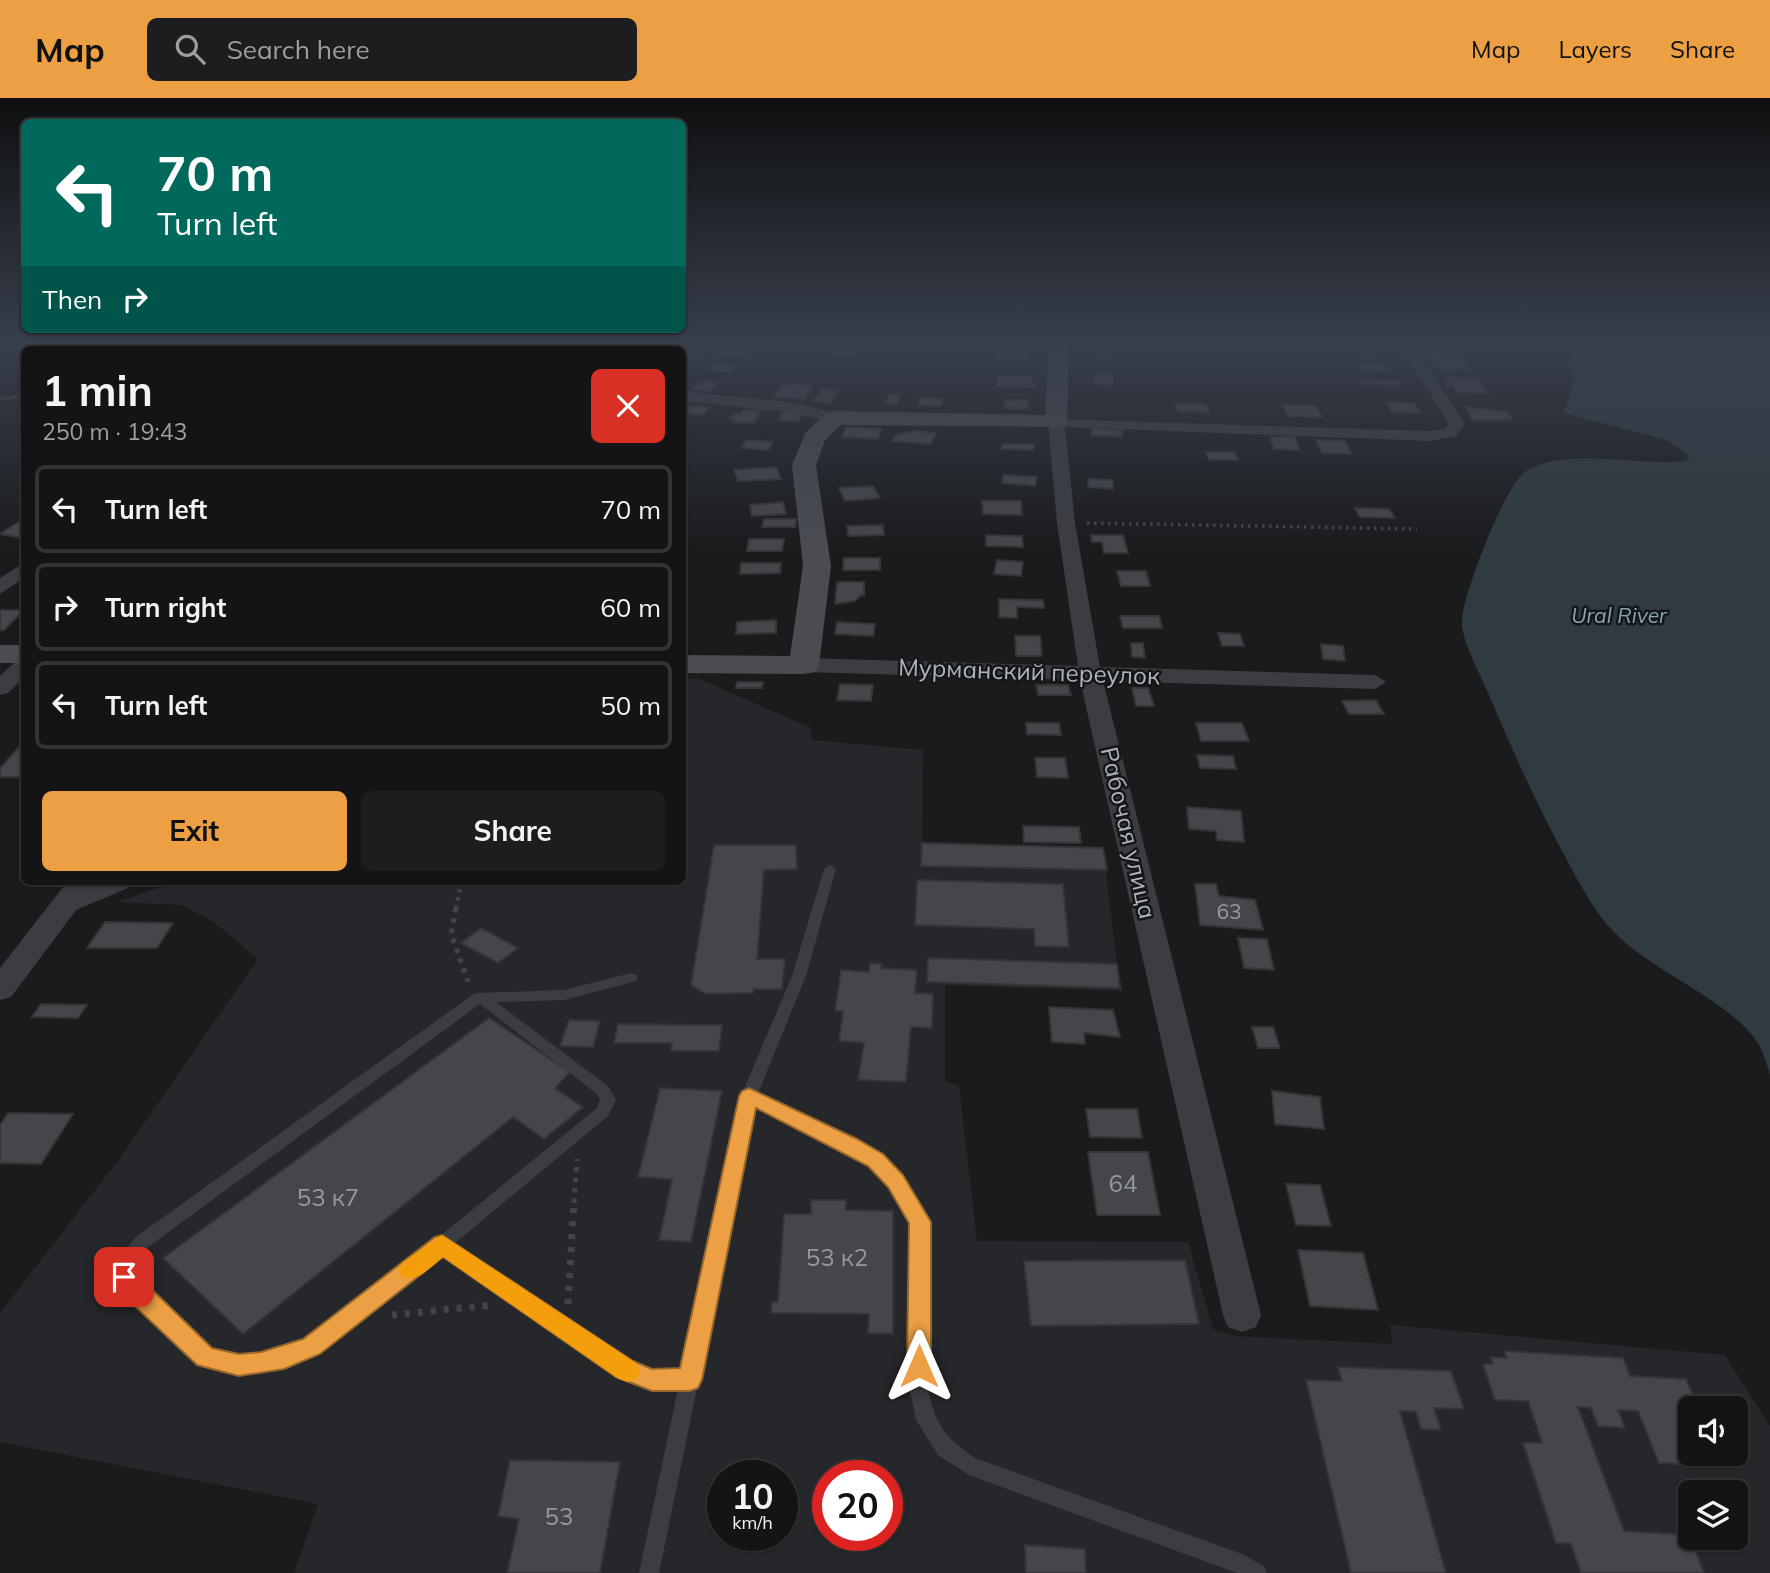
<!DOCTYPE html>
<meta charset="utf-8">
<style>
body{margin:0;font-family:Mulish,sans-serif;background:#1d1d1f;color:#f1f3f6;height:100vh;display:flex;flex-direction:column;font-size:26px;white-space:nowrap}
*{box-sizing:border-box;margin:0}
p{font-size:23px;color:#9d9ea1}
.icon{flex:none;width:38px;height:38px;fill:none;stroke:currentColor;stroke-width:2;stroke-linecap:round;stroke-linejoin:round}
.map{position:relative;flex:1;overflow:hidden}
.side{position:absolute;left:21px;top:248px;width:665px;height:539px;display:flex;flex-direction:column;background:#141416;border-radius:10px;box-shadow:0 2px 5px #0004,0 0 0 2px #333335}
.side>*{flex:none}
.guide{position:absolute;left:21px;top:21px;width:665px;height:214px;border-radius:10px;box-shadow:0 2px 5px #0004,0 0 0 2px #333335;background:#00695c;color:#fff;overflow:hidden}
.fabs{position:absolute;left:1678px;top:1298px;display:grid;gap:14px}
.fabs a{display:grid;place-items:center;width:70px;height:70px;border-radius:10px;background:#141416;box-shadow:0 2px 5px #0004,0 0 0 2px #333335;font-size:35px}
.speed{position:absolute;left:707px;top:1362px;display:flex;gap:14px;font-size:35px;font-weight:700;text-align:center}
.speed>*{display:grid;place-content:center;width:91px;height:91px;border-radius:50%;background:#141416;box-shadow:0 2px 5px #0004,0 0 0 2px #333335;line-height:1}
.speed small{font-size:18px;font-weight:400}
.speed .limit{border:10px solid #d22;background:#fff;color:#111}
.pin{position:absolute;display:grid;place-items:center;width:60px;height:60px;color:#fff;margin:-30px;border-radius:14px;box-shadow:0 4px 10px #0006}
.me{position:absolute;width:77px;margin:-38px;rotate:0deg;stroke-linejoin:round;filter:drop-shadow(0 0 5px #0008)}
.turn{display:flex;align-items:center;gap:24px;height:147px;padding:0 21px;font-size:32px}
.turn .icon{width:91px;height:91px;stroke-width:2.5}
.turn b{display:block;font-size:49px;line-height:60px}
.then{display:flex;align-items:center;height:66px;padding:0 21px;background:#0003;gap:14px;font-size:26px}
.round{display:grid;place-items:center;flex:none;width:74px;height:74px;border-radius:10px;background:#1d1d1f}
.overview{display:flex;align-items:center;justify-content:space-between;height:119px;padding:0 21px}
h1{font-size:42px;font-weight:700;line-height:52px}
.button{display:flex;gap:14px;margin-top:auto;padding:14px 21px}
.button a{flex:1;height:80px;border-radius:10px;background:#eca043;color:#111;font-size:28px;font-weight:700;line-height:80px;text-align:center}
.button a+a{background:#1d1d1f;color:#f1f3f6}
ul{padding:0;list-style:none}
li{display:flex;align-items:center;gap:21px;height:88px;margin:0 14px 10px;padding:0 7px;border:4px solid #333335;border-radius:10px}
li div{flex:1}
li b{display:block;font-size:26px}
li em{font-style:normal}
header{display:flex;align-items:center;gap:42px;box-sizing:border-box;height:98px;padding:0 35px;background:#eca043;color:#111}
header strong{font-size:33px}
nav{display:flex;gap:38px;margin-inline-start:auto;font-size:24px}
.search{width:490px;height:63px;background:#1d1d1f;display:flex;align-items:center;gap:18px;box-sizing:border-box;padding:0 24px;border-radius:10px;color:#9d9ea1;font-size:26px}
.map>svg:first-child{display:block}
</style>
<header>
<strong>Map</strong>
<div class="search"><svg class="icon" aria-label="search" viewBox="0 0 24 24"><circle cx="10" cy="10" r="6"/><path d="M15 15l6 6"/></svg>Search here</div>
<nav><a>Map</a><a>Layers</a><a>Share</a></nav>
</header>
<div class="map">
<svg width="1770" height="1475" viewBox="0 0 1770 1475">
<rect width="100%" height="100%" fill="#1a1b1d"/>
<path fill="#26272a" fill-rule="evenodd" d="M 683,581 L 700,581 L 811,630 L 812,642 L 923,652 L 922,745 L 1103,750 L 1117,866 L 1123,893 L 945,887 L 945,983 L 959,988 L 977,1143 L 1188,1144 L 1213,1231 L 1235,1238 L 1392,1246 L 1390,1227 L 1725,1257 L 1770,1328 L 1770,1475 L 294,1475 L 318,1406 L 0,1344 L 0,1215 L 120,1060 L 258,861 L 215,825 L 182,807 L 116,804 L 176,784 L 682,784 ZM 1690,1311 L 1736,1311 L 1736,1356 L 1690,1356 ZM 723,1377 L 782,1377 L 782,1437 L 723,1437 ZM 828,1377 L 887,1377 L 887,1437 L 828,1437 ZM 1690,1395 L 1736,1395 L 1736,1440 L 1690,1440 Z"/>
<path fill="#303b41" d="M 1591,246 L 1770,246 L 1770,977 C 1767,967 1764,956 1759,947 C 1733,903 1653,875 1614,834 C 1595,815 1581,788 1568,764 C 1538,709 1513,654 1489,597 C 1481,578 1461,542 1462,523 C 1462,498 1505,387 1525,374 C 1561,348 1642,369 1686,363 L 1690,358 L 1667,342 L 1564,315 L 1573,285 L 1568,265 L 1571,256 Z"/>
<g fill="#45464a" stroke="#353539" stroke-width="2">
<polygon points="1014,246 1036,246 1041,247 1039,252 1013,250"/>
<polygon points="1355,248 1372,248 1378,256 1361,256"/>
<polygon points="723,250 750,251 746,258 714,257"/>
<polygon points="1090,250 1110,250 1110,256 1090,255"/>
<polygon points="834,252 859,253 856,259 831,258"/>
<polygon points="996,254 1029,255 1028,262 995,261"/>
<polygon points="1427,255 1463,257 1468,271 1474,272 1436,270"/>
<polygon points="713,266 735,268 730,274 708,272"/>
<polygon points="1361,266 1387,267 1389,274 1363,272"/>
<polygon points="1094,275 1112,276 1113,287 1094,286"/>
<polygon points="997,278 1031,279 1035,289 997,288"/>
<polygon points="1448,279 1479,281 1488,295 1456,294 1453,288 1447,288 1445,284 1451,285"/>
<polygon points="1360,281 1398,282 1401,287 1362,286"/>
<polygon points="699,283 717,284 711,293 693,292"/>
<polygon points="793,286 813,288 804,301 774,299 782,288"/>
<polygon points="822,291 839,292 831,305 814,303"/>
<polygon points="889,296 900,297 897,306 885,306"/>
<polygon points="920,300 942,301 941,308 918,307"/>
<polygon points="1004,302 1028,302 1028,311 1004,310"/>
<polygon points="1387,304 1415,305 1419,315 1391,314"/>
<polygon points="1176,306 1206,306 1209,314 1178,313"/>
<polygon points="682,307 709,309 703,317 682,315"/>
<polygon points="1282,307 1316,308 1322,319 1288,318"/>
<polygon points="1466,309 1508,314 1512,322 1472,322"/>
<polygon points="743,312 760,313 754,325 733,324 735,321 730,321 733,316 741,316"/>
<polygon points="783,313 803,315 798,323 778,322"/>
<polygon points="846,329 881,331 878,341 842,339"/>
<polygon points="1092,330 1122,332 1122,339 1091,337"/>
<polygon points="915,333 936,335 930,346 892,343 896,337"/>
<polygon points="1270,339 1295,339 1299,352 1274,351"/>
<polygon points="747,342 773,344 768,352 741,350"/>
<polygon points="1316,342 1345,343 1352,356 1322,355"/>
<polygon points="1002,346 1034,346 1034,352 1002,351"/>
<polygon points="1206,354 1234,354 1238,362 1209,362"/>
<polygon points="776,369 781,381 738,383 734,372"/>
<polygon points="1004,377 1037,379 1035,388 1002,385"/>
<polygon points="1089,381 1113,382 1113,391 1088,389"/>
<polygon points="873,388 880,400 845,403 839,390"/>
<polygon points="982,403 1021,403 1022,417 983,416"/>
<polygon points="783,404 786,416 752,418 750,407"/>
<polygon points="1355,410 1389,411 1395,420 1360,419"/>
<polygon points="764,421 796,421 795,429 762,429"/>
<polygon points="20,423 24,424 24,440 0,436"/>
<polygon points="883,427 884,437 848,438 847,428"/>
<polygon points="986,437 1022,438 1023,449 986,448"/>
<polygon points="1091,437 1123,437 1128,455 1104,455 1102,444 1092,444"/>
<polygon points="749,441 784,441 782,453 747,453"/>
<polygon points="844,460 880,460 880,472 843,472"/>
<polygon points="997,462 1023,464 1021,478 994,476"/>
<polygon points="741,465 781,465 780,475 740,476"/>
<polygon points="1117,473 1146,473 1150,488 1121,488"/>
<polygon points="837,484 864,484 864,498 861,497 855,503 835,506"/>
<polygon points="999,501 1043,502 1044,510 1017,509 1017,520 999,519"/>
<polygon points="0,512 24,512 4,532 0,532"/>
<polygon points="1120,518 1159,518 1162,530 1123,530"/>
<polygon points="776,522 776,535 736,536 737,524"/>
<polygon points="837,524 875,526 873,538 835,536"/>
<polygon points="1218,535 1240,536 1244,548 1222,548"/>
<polygon points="1015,538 1040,538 1042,558 1016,558"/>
<polygon points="1131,545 1143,545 1145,560 1132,559"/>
<polygon points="1321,546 1343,548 1345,563 1323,561"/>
<polygon points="737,584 763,584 762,590 736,590"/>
<polygon points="840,586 873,587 871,603 837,602"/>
<polygon points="1036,587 1068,587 1071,597 1038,597"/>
<polygon points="1132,590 1148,590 1154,608 1136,608"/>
<polygon points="1376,602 1384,616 1349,616 1342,603"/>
<polygon points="1026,625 1059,625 1061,637 1027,636"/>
<polygon points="1196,625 1242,625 1249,643 1201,643"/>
<polygon points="22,646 24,646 24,679 0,679 0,670"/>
<polygon points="1197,657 1233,658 1236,671 1200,670"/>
<polygon points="1035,660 1065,660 1068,680 1037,679"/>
<polygon points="1187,709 1241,713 1244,744 1217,742 1216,733 1189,731"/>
<polygon points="1023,728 1079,729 1081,745 1024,744"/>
<polygon points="922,745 1103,750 1107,772 921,768"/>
<polygon points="714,747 796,747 797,771 764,772 757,861 785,861 782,891 754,891 753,895 706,896 691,887"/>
<polygon points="917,782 1063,786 1069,849 1035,848 1034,831 915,827"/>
<polygon points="1195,786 1216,786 1219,798 1255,802 1263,832 1200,827"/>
<polygon points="105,824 173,825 157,850 87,850"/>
<polygon points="481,830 518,850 498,865 461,845"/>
<polygon points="1238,840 1267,841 1274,872 1244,870"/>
<polygon points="928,860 1117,866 1120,890 927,884"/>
<polygon points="870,865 882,866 881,870 917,872 915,895 933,896 932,930 911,929 906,984 858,982 864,945 839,943 843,913 835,913 841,872 869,874"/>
<polygon points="41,906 87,907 78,920 32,919"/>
<polygon points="1049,909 1113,912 1120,939 1084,935 1085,946 1052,944"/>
<polygon points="489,920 570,974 555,990 583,1009 544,1041 513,1019 243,1236 163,1160"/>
<polygon points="569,922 600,923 593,949 560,948"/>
<polygon points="618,926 722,927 719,953 671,953 672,945 614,945"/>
<polygon points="1252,929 1273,929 1280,950 1258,950"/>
<polygon points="660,990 722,993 691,1144 659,1142 672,1081 638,1079"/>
<polygon points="1272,993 1320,999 1324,1031 1275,1026"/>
<polygon points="1086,1011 1137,1011 1142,1040 1090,1039"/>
<polygon points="8,1015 73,1016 41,1066 0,1065 0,1027"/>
<polygon points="1088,1054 1148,1054 1160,1117 1097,1117"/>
<polygon points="1286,1086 1320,1087 1331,1128 1296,1127"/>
<polygon points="811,1102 846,1102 846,1112 893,1113 893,1236 868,1235 869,1216 771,1215 772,1204 778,1204 784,1116 811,1116"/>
<polygon points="1298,1152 1363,1155 1378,1212 1310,1208"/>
<polygon points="1185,1162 1199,1226 1031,1228 1024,1163"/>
<polygon points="1504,1253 1623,1260 1630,1278 1686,1281 1699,1311 1690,1311 1690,1356 1719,1356 1724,1368 1659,1365 1638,1313 1618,1312 1625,1330 1598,1328 1591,1310 1578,1309 1624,1433 1689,1437 1704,1475 1581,1475 1571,1446 1556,1445 1523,1345 1542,1345 1528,1303 1495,1302 1483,1266 1493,1266 1490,1259 1507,1260"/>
<polygon points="1338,1269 1451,1273 1464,1311 1434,1310 1441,1332 1421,1331 1416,1314 1400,1313 1446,1475 1351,1475 1306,1282 1342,1283"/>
<polygon points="510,1362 620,1364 600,1475 507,1475 519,1421 498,1418"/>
<polygon points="1025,1447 1085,1451 1086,1475 1026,1475"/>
</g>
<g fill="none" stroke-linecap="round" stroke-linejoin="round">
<polyline stroke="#424449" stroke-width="3.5" stroke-dasharray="2.5 4.5" stroke-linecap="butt" points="1087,425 1417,431"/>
<polyline stroke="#424449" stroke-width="4.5" stroke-dasharray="3.5 5" stroke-linecap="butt" points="456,811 461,784"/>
<g stroke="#424449" stroke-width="5" stroke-dasharray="4.5 6" stroke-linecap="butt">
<polyline points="456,810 451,836 468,884"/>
<polyline points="574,1105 577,1061"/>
</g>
<g stroke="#424449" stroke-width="7" stroke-dasharray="5 8" stroke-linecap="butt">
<polyline points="568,1206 574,1103"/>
<polyline points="392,1217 492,1207"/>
</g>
<g fill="#3c3d42" fill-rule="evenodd">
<polygon points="162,246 174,246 156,252 146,252"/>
<polygon points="24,296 24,300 0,303 0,299"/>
<path d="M 830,767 L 836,771 L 806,878 L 758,995 L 881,1057 L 901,1078 L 926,1119 L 928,1124 L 928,1292 C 937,1329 944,1338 975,1360 L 1242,1456 L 1264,1468 L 1267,1475 L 1237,1475 L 969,1377 L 938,1357 L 916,1322 L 910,1292 L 912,1125 L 889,1088 L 869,1067 L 755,1008 L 659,1475 L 639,1475 L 678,1291 L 652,1291 L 617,1277 L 443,1156 C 391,1200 338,1253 271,1272 C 249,1278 223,1276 203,1266 C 188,1260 179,1245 167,1234 C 153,1220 116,1196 115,1175 C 115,1161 128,1149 136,1139 L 475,895 L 564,892 L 631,875 L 636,877 L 638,880 L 636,883 L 564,902 L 496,904 L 608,988 L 616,1002 L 608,1018 L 455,1145 L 631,1265 L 652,1273 L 682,1273 L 741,998 L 792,878 L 824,771 ZM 480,906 L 597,996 L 600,1002 L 597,1010 L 358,1205 C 320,1232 274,1267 225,1256 C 217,1254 211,1253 205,1248 L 135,1181 C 129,1169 141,1159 148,1149 Z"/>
</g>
<g fill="#3c3d42" fill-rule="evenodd">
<polygon points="122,246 142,246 151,252 132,252"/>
<polygon points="358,246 375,246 368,252 352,252"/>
<polygon points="528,246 544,246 538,252 522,252"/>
<polygon points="696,246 712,246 682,271 682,259"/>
<polygon points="1395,246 1410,246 1423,261 1465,326 1456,338 1431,343 1065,329 1075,425 1100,569 1375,577 1386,584 1375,591 1103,583 1261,1217 1256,1229 1242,1234 1228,1229 1223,1217 1080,582 804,574 793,567 804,560 1078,568 1057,425 1048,324 1050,321 1431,333 1445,331 1449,326 1412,266"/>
<polygon points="682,293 796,305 841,317 843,320 835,325 796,315 682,303"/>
<polygon points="24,465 24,480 0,496 0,480"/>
<polygon points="24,561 24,579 8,595 0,597 0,578 16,563"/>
<polygon points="67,784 132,784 128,790 76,812 11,899 0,902 0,870"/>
</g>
<g fill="#4a4c52" fill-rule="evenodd">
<polygon points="1049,246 1069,246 1067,324 1064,329 841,327 825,342 816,367 831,468 819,567 815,574 804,576 682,575 682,557 790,558 803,468 792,367 806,334 827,315 835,313 1045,317"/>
<rect x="0" y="547" width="24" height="18"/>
</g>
</g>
<linearGradient id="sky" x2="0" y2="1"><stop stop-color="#0e0f10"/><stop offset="0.54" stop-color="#383f4c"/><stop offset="1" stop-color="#383f4c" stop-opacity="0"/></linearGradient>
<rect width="1770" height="453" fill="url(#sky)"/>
<polygon fill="#eca043" stroke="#99682c" stroke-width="2" points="749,990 857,1041 883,1056 903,1077 931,1124 931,1268 928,1276 919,1279 911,1276 907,1268 909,1125 888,1089 868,1068 756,1010 702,1282 698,1290 690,1293 652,1293 616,1279 443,1159 320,1256 284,1271 239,1278 197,1267 121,1195 112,1179 116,1172 124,1169 132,1172 212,1250 239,1256 261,1254 303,1241 435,1139 442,1137 633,1263 652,1271 680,1270 739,998 742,993"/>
<path fill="#f59e0b" d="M 442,1137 L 636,1265 L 640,1273 L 636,1281 L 628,1284 L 619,1281 L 443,1159 C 431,1168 418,1185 402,1179 L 398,1172 L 402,1165 Z"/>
<g text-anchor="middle" stroke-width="5" stroke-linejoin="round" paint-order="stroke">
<g font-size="21" font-style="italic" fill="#86a4b5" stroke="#151618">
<text x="1619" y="525">Ural River</text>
</g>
<g font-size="21" fill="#9498a0">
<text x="1229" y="821">63</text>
</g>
<g font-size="24" fill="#aeb4bc" stroke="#151618">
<text transform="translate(1029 574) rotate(2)" y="8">Мурманский переулок</text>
<text transform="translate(1128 735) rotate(77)" y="8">Рабочая улица</text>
</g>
<g font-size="24" fill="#9498a0">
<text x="1123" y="1094">64</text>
<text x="328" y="1108">53 к7</text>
<text x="837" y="1168">53 к2</text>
<text x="559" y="1427">53</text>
</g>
</g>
</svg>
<div class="fabs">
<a><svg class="icon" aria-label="sound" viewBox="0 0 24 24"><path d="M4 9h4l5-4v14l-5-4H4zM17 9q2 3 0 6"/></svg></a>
<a><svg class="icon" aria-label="layers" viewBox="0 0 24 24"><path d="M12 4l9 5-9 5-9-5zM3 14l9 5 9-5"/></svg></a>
</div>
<div class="speed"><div>10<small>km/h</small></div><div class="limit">20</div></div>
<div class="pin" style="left:124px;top:1179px;background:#d93025"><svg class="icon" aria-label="arrive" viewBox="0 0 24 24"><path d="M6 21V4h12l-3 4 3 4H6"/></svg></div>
<svg class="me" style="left:919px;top:1268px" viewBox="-20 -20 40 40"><path d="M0-17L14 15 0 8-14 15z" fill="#eca043" stroke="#fff" stroke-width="4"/></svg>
<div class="guide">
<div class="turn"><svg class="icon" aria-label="left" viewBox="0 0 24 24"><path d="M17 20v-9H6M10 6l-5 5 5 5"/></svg><div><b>70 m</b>Turn left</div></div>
<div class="then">Then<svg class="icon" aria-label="right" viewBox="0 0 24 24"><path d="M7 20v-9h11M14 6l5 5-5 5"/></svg></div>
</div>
<section class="side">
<div class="overview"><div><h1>1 min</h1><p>250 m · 19:43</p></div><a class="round" style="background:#d93025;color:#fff"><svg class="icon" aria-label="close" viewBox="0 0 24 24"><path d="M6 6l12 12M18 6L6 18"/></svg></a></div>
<ul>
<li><svg class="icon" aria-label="left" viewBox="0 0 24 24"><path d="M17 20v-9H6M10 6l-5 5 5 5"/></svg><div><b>Turn left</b></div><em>70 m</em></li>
<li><svg class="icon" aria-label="right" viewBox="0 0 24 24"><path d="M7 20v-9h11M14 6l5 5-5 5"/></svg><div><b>Turn right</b></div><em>60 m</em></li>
<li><svg class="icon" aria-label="left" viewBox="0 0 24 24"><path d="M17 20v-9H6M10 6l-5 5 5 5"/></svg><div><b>Turn left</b></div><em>50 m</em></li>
</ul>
<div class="button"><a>Exit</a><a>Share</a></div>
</section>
</div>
